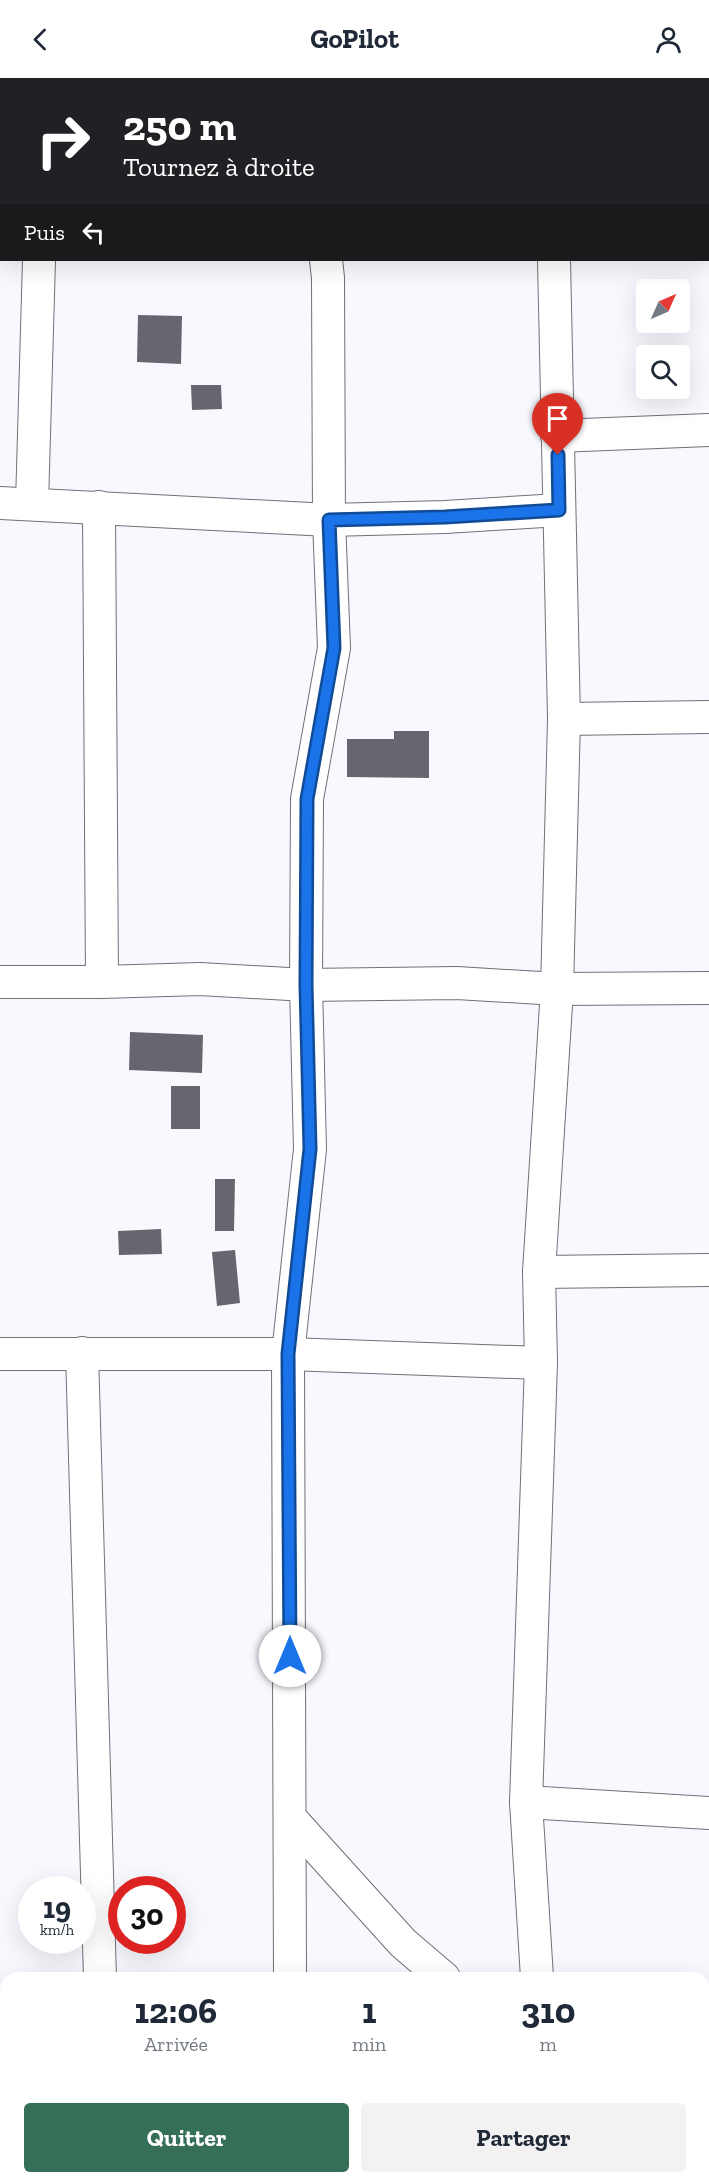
<!DOCTYPE html>
<html lang="fr">
<meta charset="utf-8">
<style>
body{margin:0;font-family:"Zilla Slab",serif;background:#f2f2f3;color:#1f2937;height:100vh;display:flex;flex-direction:column;font-size:22px;white-space:nowrap}
*{box-sizing:border-box;margin:0}
p{font-size:20px;color:#747a83}
.icon{flex:none;width:33px;height:33px;fill:none;stroke:currentColor;stroke-width:2;stroke-linecap:round;stroke-linejoin:round}
.map{position:relative;flex:1;overflow:hidden}
.drawer{position:absolute;left:0px;top:1894px;width:710px;height:212px;display:flex;flex-direction:column;background:#fff;border-radius:18px 18px 0 0;box-shadow:0 6px 24px #0002}
.drawer>*{flex:none}
.hud{position:absolute;left:0px;top:0px;width:710px;height:183px;box-shadow:0 6px 24px #0002;background:#202124;color:#fff;overflow:hidden}
.needle{width:39px;rotate:45deg}
.buttons{position:absolute;left:636px;top:201px;display:grid;gap:12px}
.buttons a{display:grid;place-items:center;width:54px;height:54px;border-radius:6px;background:#fff;box-shadow:0 6px 24px #0002;font-size:30px}
.speed{position:absolute;left:18px;top:1798px;display:flex;gap:12px;font-size:30px;font-weight:700;text-align:center}
.speed>*{display:grid;place-content:center;width:78px;height:78px;border-radius:50%;background:#fff;box-shadow:0 6px 24px #0002;line-height:1}
.speed small{font-size:15px;font-weight:400}
.speed .limit{border:9px solid #d22;background:#fff;color:#111}
.pin{position:absolute;display:grid;place-items:center;width:51px;height:51px;color:#fff;margin:-62px -26px;border-radius:50% 50% 50% 0;rotate:-45deg;box-shadow:0 0 6px #0007}
.pin .icon{rotate:45deg}
.me{position:absolute;width:66px;margin:-33px;rotate:0deg;stroke-linejoin:round;filter:drop-shadow(0 0 4px #0008)}
.turn{display:flex;align-items:center;gap:21px;height:126px;padding:0 24px;font-size:27px}
.turn .icon{width:78px;height:78px;stroke-width:2.5}
.turn b{display:block;font-size:42px;line-height:51px}
.then{display:flex;align-items:center;height:57px;padding:0 24px;background:#0003;gap:12px;font-size:22px}
.eta{display:flex;justify-content:space-evenly;align-items:center;height:102px;text-align:center}
.eta b{font-size:36px;font-weight:800;line-height:42px}
.action{display:flex;gap:12px;margin-top:auto;padding:12px 24px}
.action a{flex:1;height:69px;border-radius:6px;background:#366f58;color:#fff;font-size:24px;font-weight:800;line-height:69px;text-align:center}
.action a+a{background:#f2f2f3;color:#1f2937}
header{display:flex;justify-content:space-between;align-items:center;height:78px;padding:0 24px;background:#fff;font-size:27px;font-weight:800}
.map>svg:first-child{display:block}
</style>
<header><svg class="icon" aria-label="back" viewBox="0 0 24 24"><path d="M15 5l-7 7 7 7"/></svg>GoPilot<svg class="icon" aria-label="person" viewBox="0 0 24 24"><circle cx="12" cy="8" r="4"/><path d="M4 21q1-7 8-7t8 7"/></svg></header>
<div class="map">
<svg width="709" height="2105" viewBox="0 0 709 2105">
<rect width="100%" height="100%" fill="#f8f9ff"/>
<g fill="#65666e">
<polygon points="138,237 182,238 181,286 137,284"/>
<polygon points="191,307 221,307 222,331 192,332"/>
<polygon points="394,653 429,653 429,700 347,699 347,661 394,661"/>
<polygon points="130,954 203,957 202,995 129,992"/>
<rect x="171" y="1008" width="29" height="43"/>
<polygon points="215,1101 235,1101 234,1153 215,1153"/>
<polygon points="161,1151 162,1176 119,1177 118,1153"/>
<polygon points="235,1172 240,1225 217,1228 212,1174"/>
</g>
<g fill="none" stroke-linecap="round" stroke-linejoin="round">
<g stroke="#6f7078" stroke-width="34">
<g id="minor">
<polyline points="37,0 37,2"/>
<polyline points="312,0 312,2"/>
<polyline points="552,0 553,2"/>
<polyline points="708,101 709,101"/>
<polyline points="557,358 709,352"/>
<polyline points="0,425 329,442 445,439 559,432"/>
<polyline points="32,426 39,182"/>
<polyline points="99,429 102,904"/>
<polyline points="564,641 709,639"/>
<polyline points="0,904 102,904 200,901 306,907 457,905 557,911 709,910"/>
<polyline points="539,1194 709,1192"/>
<polyline points="82,1275 100,1900"/>
<polyline points="0,1276 288,1276 541,1285"/>
<polyline points="526,1724 709,1735"/>
<polyline points="291,1741 403,1865 444,1900"/>
<polyline points="290,1900 288,1276 310,1071 306,907 307,721 334,570 329,442 328,200 326,182"/>
<polyline points="537,1900 526,1724 541,1285 539,1194 557,911 564,641 554,182"/>
<polyline points="704,2040 709,2039"/>
<polyline points="547,2100 547,2105"/>
<polyline points="88,2105 89,2100"/>
<polyline points="289,2105 289,2100"/>
</g>
</g>
<use href="#minor" stroke="#fff" stroke-width="32"/>
</g>
<g fill="none" stroke-linecap="round" stroke-linejoin="round">
<g stroke="#114b97" stroke-width="15">
<polyline id="route" points="290,1578 288,1276 310,1071 306,907 307,721 334,570 329,442 445,439 559,432 558,377"/>
</g>
<use href="#route" stroke="#1a73e8" stroke-width="10"/>
</g>
</svg>
<div class="buttons">
<a><svg class="needle" viewBox="-14 -14 28 28"><path d="M0-13l5 13h-10z" fill="#e53935"/><path d="M0 13l5-13h-10z" fill="#747a83"/></svg></a>
<a><svg class="icon" aria-label="search" viewBox="0 0 24 24"><circle cx="10" cy="10" r="6"/><path d="M15 15l6 6"/></svg></a>
</div>
<div class="speed"><div>19<small>km/h</small></div><div class="limit">30</div></div>
<div class="pin" style="left:558px;top:377px;background:#d93025"><svg class="icon" aria-label="arrive" viewBox="0 0 24 24"><path d="M6 21V4h12l-3 4 3 4H6"/></svg></div>
<svg class="me" style="left:290px;top:1578px" viewBox="-20 -20 40 40"><circle r="19" fill="#fff"/><path d="M0-13L10 11 0 6-10 11z" fill="#1a73e8"/></svg>
<div class="hud">
<div class="turn"><svg class="icon" aria-label="right" viewBox="0 0 24 24"><path d="M7 20v-9h11M14 6l5 5-5 5"/></svg><div><b>250 m</b>Tournez à droite</div></div>
<div class="then">Puis<svg class="icon" aria-label="left" viewBox="0 0 24 24"><path d="M17 20v-9H6M10 6l-5 5 5 5"/></svg></div>
</div>
<section class="drawer">
<div class="eta">
<div><b>12:06</b><p>Arrivée</p></div>
<div><b>1</b><p>min</p></div>
<div><b>310</b><p>m</p></div>
</div>
<div class="action"><a>Quitter</a><a>Partager</a></div>
</section>
</div>
